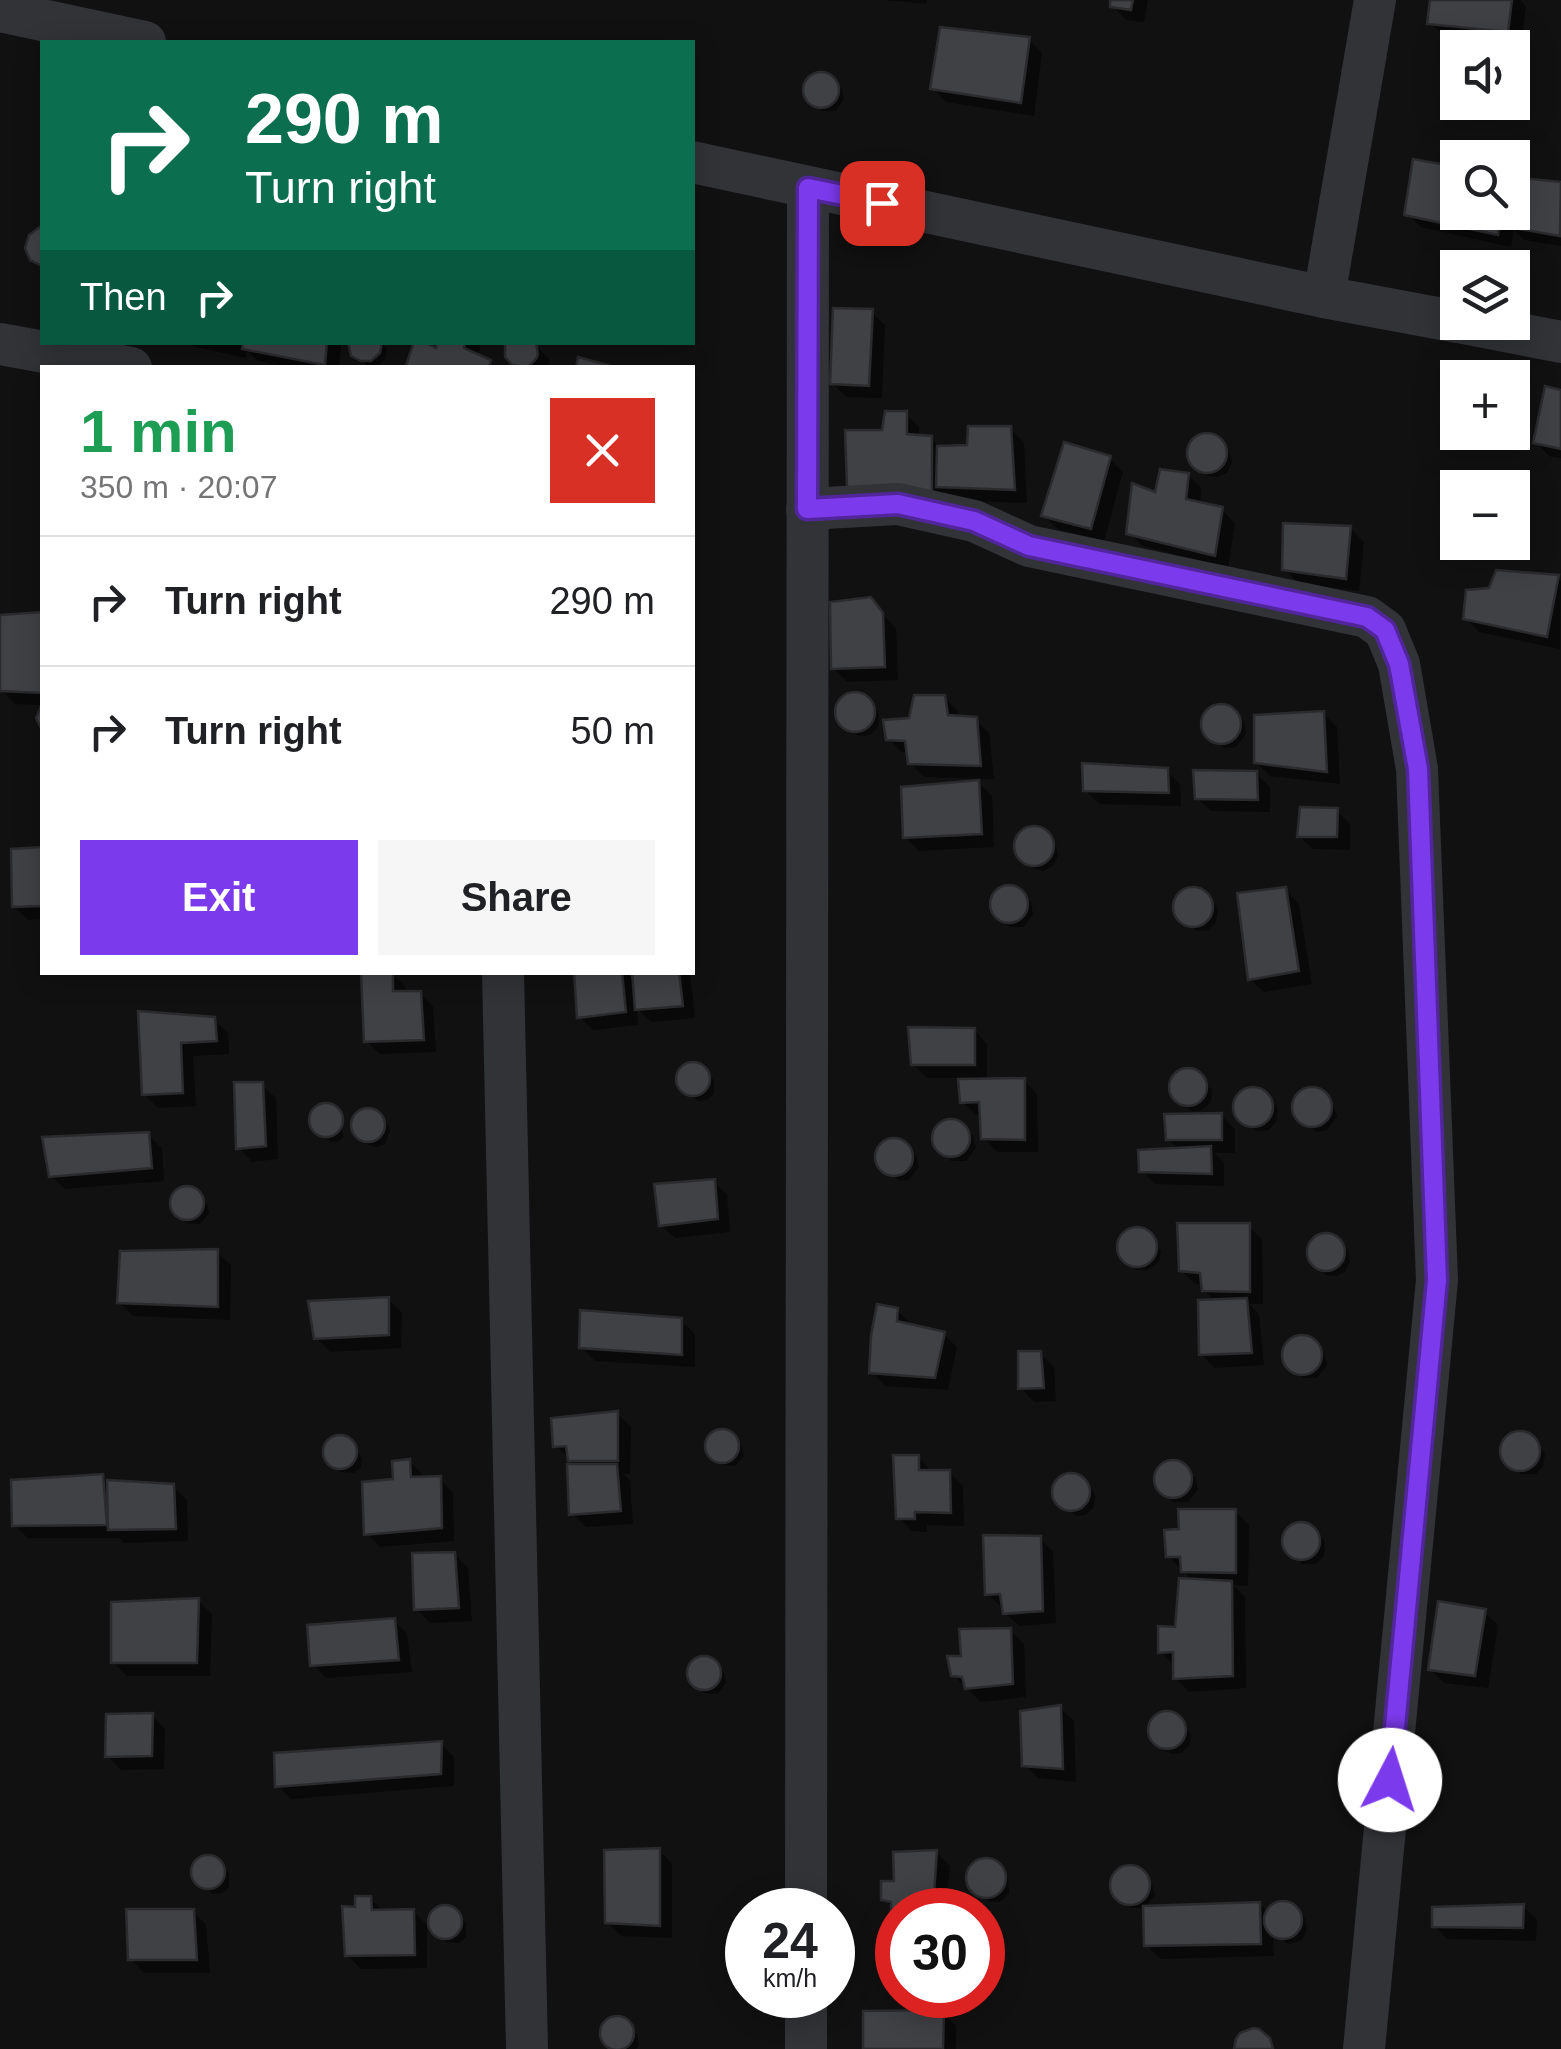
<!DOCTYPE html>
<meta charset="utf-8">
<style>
body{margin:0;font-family:Arial,sans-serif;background:#f6f6f6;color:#202124;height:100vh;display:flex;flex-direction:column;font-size:38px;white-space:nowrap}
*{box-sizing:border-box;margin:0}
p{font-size:32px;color:#757577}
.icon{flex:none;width:55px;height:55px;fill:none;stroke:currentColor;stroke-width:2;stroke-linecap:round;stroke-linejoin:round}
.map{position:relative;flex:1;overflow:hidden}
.side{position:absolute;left:40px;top:365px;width:655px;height:610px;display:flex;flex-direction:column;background:#fff;border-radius:0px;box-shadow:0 5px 25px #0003}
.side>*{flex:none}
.top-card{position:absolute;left:40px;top:40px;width:655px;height:305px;border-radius:0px;box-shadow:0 5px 25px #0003;background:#0b6e4f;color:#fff;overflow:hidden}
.fabs{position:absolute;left:1440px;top:30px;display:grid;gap:20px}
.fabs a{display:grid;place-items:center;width:90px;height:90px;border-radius:0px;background:#fff;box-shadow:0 5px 25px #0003;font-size:50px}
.speed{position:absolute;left:725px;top:1888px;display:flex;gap:20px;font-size:50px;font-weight:700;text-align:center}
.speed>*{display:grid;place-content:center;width:130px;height:130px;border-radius:50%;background:#fff;box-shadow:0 5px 25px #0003;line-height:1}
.speed small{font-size:25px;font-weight:400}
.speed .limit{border:15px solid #d22;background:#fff;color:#111}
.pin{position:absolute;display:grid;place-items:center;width:85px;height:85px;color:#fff;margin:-42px;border-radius:20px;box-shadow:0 5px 15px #0006}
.me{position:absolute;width:110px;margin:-55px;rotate:5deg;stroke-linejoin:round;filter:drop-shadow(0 0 8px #0008)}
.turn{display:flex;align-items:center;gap:35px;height:210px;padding:0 40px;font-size:45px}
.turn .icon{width:130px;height:130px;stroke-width:2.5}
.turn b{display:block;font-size:70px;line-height:85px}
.then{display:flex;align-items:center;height:95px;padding:0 40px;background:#0003;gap:20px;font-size:38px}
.round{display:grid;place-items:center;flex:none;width:105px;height:105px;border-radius:0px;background:#f6f6f6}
.headline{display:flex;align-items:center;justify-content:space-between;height:170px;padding:0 40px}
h1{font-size:60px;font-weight:600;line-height:75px;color:#1e9e55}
.button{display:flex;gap:20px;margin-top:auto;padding:20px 40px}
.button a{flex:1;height:115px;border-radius:0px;background:#7c3aed;color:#fff;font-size:40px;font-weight:600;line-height:115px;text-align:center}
.button a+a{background:#f6f6f6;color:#202124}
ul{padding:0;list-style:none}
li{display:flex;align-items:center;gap:30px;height:130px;padding:0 40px;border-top:2px solid #e0e0e0}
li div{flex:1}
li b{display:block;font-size:38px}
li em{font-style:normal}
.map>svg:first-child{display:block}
</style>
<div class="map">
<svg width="1561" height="2049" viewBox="0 0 1561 2049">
<rect width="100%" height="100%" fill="#111112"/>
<g fill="#0007">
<polygon points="884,0 927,0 927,4"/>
<polygon points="1113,0 1148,0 1144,22 1126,20 1112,6"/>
<polygon points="1432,0 1520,0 1526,6 1521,44 1444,36 1430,23"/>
<polygon points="1028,39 1042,53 1034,116 946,102 933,88"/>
<polygon points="815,76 826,76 842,89 844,99 836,111 822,111 808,97 808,83"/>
<polygon points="1515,180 1561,185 1561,246 1524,240 1514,230 1511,247 1421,227 1407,214 1512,212"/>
<polygon points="871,312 885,325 882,398 846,397 832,383"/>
<polygon points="189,342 337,342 341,346 339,368 290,368 258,361 247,351 246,358 192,346"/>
<polygon points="351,342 382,342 387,350 385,359 378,366 369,367 354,354"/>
<polygon points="440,342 481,342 478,357 495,368 408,368 438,352"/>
<polygon points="532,342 549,359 550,368 517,368 510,361"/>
<polygon points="1561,393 1561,458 1549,456 1536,442"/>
<polygon points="906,414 919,427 919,437 931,438 941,449 969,448 1010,429 1024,442 1027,503 952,500 945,492 945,508 884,433"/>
<polygon points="1212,436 1229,451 1232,462 1227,473 1217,477 1207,476 1190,456 1192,445 1201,437"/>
<polygon points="1109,458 1123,472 1104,541 1057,529 1044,516"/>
<polygon points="1188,475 1201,488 1200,504 1222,510 1235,523 1228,568 1143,546 1129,533 1157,495"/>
<polygon points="1350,528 1364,542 1359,591 1298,583 1285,569"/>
<polygon points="1558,578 1561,581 1560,649 1479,632 1466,618"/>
<polygon points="870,600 896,629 898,680 847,682 833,668"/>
<polygon points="42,615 42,705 15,704 1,690 0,618"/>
<polygon points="860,695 877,710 879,715 878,727 870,735 859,736 843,724 838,709 839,704 848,696"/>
<polygon points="944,697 958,711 959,718 975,719 989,733 994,779 924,777 910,763 909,753 902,752 888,738"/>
<polygon points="1227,707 1244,722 1246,734 1236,747 1226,748 1217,744 1205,728 1206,716 1215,708"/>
<polygon points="1323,713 1337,727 1340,784 1270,776 1256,762"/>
<polygon points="1167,771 1180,785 1181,806 1099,804 1085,790"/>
<polygon points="1256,773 1270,787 1270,812 1211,811 1197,798"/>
<polygon points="978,783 992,796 994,847 919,851 905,837"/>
<polygon points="1337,811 1350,824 1350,850 1313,849 1299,836"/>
<polygon points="1039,830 1056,844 1058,856 1053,866 1044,871 1034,869 1017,850 1018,838 1027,831"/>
<polygon points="42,850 42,919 28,920 14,906 13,851"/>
<polygon points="1002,888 1014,888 1031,902 1033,914 1024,927 1009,927 992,907 994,896"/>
<polygon points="1285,890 1299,904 1312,984 1264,992 1250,979"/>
<polygon points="1187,891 1199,891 1216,905 1218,910 1216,922 1209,930 1198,931 1189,927 1178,915 1176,904 1178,899"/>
<polygon points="577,972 626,972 636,982 635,972 690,972 695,1018 651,1022 637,1008 638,1025 593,1030 580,1017"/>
<polygon points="392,973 406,987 405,994 420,993 433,1007 436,1052 380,1054 366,1041"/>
<polygon points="141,1013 214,1020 228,1033 229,1054 193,1056 196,1106 158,1108 144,1094"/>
<polygon points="974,1030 987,1044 987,1081 1024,1080 1037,1094 1038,1152 997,1152 984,1138 982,1115 976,1115 963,1102 960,1078 927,1078 913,1064"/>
<polygon points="694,1065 714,1080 714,1094 707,1100 698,1101 682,1089 680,1075 685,1067"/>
<polygon points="1187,1069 1198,1073 1212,1090 1211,1102 1202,1110 1193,1111 1183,1106 1173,1095 1171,1084 1173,1079 1182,1071"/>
<polygon points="262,1085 276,1098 278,1159 252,1162 239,1148"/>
<polygon points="1247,1091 1259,1091 1276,1105 1278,1111 1276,1122 1269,1130 1258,1131 1249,1127 1238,1115 1236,1104 1238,1099"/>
<polygon points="1318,1091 1334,1106 1337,1117 1327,1130 1317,1132 1300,1120 1295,1105 1297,1099 1306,1092"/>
<polygon points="322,1106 332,1107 339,1113 343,1136 345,1136 339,1141 330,1142 313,1125 312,1117"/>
<polygon points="364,1111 374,1112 389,1126 390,1130 385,1144 377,1147 368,1145 361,1138 354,1126 357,1117"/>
<polygon points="1221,1115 1235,1129 1235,1153 1214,1153 1224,1162 1224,1186 1155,1184 1142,1171 1180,1150 1168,1139"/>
<polygon points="944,1122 956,1122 973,1136 976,1148 966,1161 951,1161 934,1142 936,1130"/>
<polygon points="148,1135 162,1148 164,1181 65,1189 51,1176"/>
<polygon points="887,1141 899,1141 916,1155 919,1167 909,1180 900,1181 879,1165 877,1154 883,1144"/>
<polygon points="714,1182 727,1195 730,1232 675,1238 661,1225"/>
<polygon points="183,1189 192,1190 207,1204 209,1213 200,1224 186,1223 173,1208 173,1199"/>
<polygon points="1248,1226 1262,1239 1263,1304 1249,1304 1259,1314 1264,1365 1215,1368 1201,1354 1216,1302 1204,1290 1204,1284 1195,1284 1181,1270"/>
<polygon points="1136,1229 1148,1233 1161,1250 1159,1262 1146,1271 1136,1270 1120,1250 1121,1239"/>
<polygon points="1319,1236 1331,1236 1348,1250 1350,1262 1345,1272 1337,1276 1326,1275 1309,1255 1311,1244"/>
<polygon points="217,1252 231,1265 230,1320 133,1316 119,1302"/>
<polygon points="388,1299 402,1313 401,1348 330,1352 317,1338"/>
<polygon points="897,1310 911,1324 911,1326 943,1334 957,1347 948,1390 885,1386 872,1372"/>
<polygon points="681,1321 695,1334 695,1367 595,1361 581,1347"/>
<polygon points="1295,1339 1307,1339 1324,1353 1327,1365 1317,1378 1302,1378 1287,1363 1285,1358 1287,1347"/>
<polygon points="1040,1353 1054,1367 1056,1401 1034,1402 1021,1388"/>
<polygon points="617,1414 631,1427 630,1474 623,1474 630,1480 633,1524 586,1527 572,1513 578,1467 556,1446"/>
<polygon points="718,1432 727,1432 742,1446 744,1456 735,1466 722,1465 709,1451 708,1442"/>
<polygon points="1526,1435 1543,1450 1545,1455 1543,1466 1536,1474 1520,1474 1505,1460 1503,1449 1505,1444 1514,1436"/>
<polygon points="336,1438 346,1439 362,1458 361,1467 354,1473 340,1472 326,1457 328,1444"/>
<polygon points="918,1457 931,1471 949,1472 963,1486 964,1526 927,1525 927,1532 912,1531 899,1518"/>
<polygon points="409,1461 423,1475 423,1479 440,1479 453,1493 454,1541 380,1547 367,1534 396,1481"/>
<polygon points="1167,1463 1178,1463 1195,1477 1198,1489 1188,1502 1173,1502 1158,1487 1156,1482 1158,1471"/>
<polygon points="1076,1475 1093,1490 1095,1495 1094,1507 1086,1515 1076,1516 1059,1504 1054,1489 1064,1476"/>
<polygon points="102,1476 109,1483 173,1486 187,1500 188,1541 124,1543 119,1538 28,1538 14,1525"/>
<polygon points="1235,1511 1249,1525 1248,1586 1233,1585 1245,1597 1246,1688 1189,1692 1175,1678 1175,1666 1161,1652 1177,1629 1194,1582 1168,1556 1182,1532"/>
<polygon points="1306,1524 1323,1539 1325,1544 1324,1556 1316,1564 1301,1564 1286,1549 1284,1538 1286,1533 1294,1525"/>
<polygon points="1040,1538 1053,1552 1056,1623 1019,1626 1005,1613 1004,1607 1001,1607 987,1594"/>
<polygon points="454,1554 468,1568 472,1621 430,1623 417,1609"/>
<polygon points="198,1600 212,1614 210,1676 127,1676 113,1662"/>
<polygon points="1484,1612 1498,1625 1488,1688 1444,1683 1430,1669"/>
<polygon points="394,1620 407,1634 412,1672 326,1678 313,1665"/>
<polygon points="1010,1631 1024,1644 1026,1697 981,1702 953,1675 963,1658"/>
<polygon points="700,1659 710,1660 724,1673 726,1683 718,1694 704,1693 691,1678 693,1664"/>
<polygon points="1060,1708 1074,1721 1076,1782 1038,1778 1024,1764"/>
<polygon points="1160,1714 1172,1714 1177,1716 1191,1734 1190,1745 1181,1753 1172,1754 1162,1750 1152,1738 1150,1727 1151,1722"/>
<polygon points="152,1715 165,1729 164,1769 121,1770 108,1756"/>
<polygon points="441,1744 454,1757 454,1786 291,1799 278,1786"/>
<polygon points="659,1850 672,1864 672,1938 621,1936 607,1922"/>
<polygon points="936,1852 950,1866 946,1910 898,1910 898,1913 884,1899"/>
<polygon points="205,1858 214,1859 229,1873 229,1887 222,1893 213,1894 197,1882 194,1873 196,1864"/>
<polygon points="979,1862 991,1862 1008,1876 1009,1893 1001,1901 991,1902 982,1898 971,1886 969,1875 971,1870"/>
<polygon points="1123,1869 1135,1869 1152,1884 1155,1895 1145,1908 1130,1908 1118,1898 1113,1889 1115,1877"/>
<polygon points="370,1898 384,1912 413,1911 427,1925 427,1968 361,1969 347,1955 358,1910"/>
<polygon points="1288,1903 1305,1918 1307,1930 1302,1940 1288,1944 1273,1933 1274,1956 1160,1959 1147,1945 1260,1904 1268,1912 1276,1904"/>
<polygon points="1523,1906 1537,1920 1536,1941 1448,1939 1434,1926"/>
<polygon points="442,1908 451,1909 466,1923 466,1937 459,1943 445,1942 432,1927 431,1923 433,1914"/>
<polygon points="193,1911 206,1925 210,1973 144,1973 131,1959"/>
<polygon points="916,1995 946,1995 943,2001 933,2005 924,2003"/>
<polygon points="942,2012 956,2026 956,2049 866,2049"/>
<polygon points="613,2020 623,2020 637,2034 639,2044 636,2049 612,2049 609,2047 602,2034 605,2025"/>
</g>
<g fill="#3f4145" stroke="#2b2b2e" stroke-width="2.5">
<polygon points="1110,0 1133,0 1131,10 1110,7"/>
<polygon points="1430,0 1512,0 1508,32 1427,24"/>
<polygon points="940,27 1030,37 1021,103 930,89"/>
<circle cx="821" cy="90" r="18"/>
<polygon points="1413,159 1458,167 1458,212 1501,212 1498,235 1404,215"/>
<polygon points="1512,177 1561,182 1560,236 1508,227 1509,212 1512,212"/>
<polygon points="40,227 42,227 42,266 30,260 25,248 29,235"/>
<polygon points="833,308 873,309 869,386 830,384"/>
<polygon points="243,342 327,342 325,365 242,349"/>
<polygon points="348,342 382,342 381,348 380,353 371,361 361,361 351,356"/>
<polygon points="414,342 424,342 436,348 437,342 465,342 464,348 491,360 489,368 405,368"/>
<polygon points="507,342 536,342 538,354 536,359 528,367 512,365 505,357 505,346"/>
<polygon points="578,357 618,368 576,368"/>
<polygon points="1545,386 1561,390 1561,449 1533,443"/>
<polygon points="885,411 907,411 907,434 932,436 932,495 847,487 845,430 882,430"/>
<polygon points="968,426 1011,426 1015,490 936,487 937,446 967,445"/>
<circle cx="1207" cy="453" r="20"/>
<polygon points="1064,442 1111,456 1091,529 1041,516"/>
<polygon points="1160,469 1189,473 1186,499 1223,507 1215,556 1126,534 1132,483 1155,492"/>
<polygon points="1283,523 1351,526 1346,579 1282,570"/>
<polygon points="1496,570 1559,575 1547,637 1463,619 1466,590 1489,588"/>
<polygon points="871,597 883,613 885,667 831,669 830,602"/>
<polygon points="42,612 42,693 0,691 0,615"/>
<circle cx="855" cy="712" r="20"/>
<polygon points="914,695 945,695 948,715 977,717 981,766 908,764 905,741 886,740 883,720 909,718"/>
<polygon points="42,704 42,730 36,718"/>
<circle cx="1221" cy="724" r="20"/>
<polygon points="1324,711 1327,772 1254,763 1254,715"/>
<polygon points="1082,763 1168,768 1169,793 1083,791"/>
<polygon points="1193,770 1257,771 1258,800 1195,799"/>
<polygon points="979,780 982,834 903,838 901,787"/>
<polygon points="1300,807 1338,808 1337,837 1297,837"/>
<circle cx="1034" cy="846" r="20"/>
<polygon points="42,847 42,906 12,907 11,849"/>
<circle cx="1009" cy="904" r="19"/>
<polygon points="1286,887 1299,971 1248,980 1237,893"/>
<circle cx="1193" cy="907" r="20"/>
<polygon points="393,972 393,991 421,991 424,1040 364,1042 361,973"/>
<polygon points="574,972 622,972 626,1012 577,1018"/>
<polygon points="632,972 679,972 683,1006 635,1010"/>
<polygon points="138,1011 215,1017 217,1041 181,1043 183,1093 142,1095"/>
<polygon points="908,1027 975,1028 975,1065 911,1065"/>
<circle cx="693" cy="1079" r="17"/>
<circle cx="1188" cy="1087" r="19"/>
<polygon points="1025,1078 1025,1140 981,1139 979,1102 960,1103 958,1079"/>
<polygon points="234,1082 263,1082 266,1146 236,1149"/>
<circle cx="1312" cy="1107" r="20"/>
<circle cx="1253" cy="1107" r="20"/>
<circle cx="326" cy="1120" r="17"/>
<circle cx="368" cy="1125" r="17"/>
<polygon points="1222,1113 1222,1140 1166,1140 1164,1114"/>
<circle cx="951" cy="1138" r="19"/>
<polygon points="149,1132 152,1168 49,1177 42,1137"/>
<circle cx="894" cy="1157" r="19"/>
<polygon points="1211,1146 1212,1174 1139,1172 1138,1150"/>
<polygon points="715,1179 718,1219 659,1226 654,1184"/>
<circle cx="187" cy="1203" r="17"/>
<polygon points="1177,1223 1250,1223 1250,1292 1202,1291 1200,1273 1179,1271"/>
<circle cx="1137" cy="1247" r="20"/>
<circle cx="1326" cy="1252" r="19"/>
<polygon points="218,1249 218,1307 117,1303 120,1251"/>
<polygon points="389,1297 389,1335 314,1339 308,1301"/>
<polygon points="1247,1298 1252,1353 1199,1355 1198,1300"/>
<polygon points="877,1304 898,1308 897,1321 945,1332 935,1378 869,1373 871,1336"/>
<polygon points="580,1310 682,1318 682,1355 579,1348"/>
<circle cx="1302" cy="1355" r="20"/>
<polygon points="1018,1351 1041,1351 1044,1388 1018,1389"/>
<polygon points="618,1411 618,1461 568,1461 566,1446 553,1447 551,1418"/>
<circle cx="722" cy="1446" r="17"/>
<circle cx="1520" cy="1451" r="20"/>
<circle cx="340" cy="1452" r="17"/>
<polygon points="893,1455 919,1455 919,1470 950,1470 951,1513 915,1512 915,1519 896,1519"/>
<polygon points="410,1459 411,1477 441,1476 442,1528 364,1535 362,1482 393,1479 392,1461"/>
<circle cx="1173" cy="1479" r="19"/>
<polygon points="567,1464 617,1464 621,1511 569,1515"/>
<circle cx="1071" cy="1492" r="19"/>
<polygon points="103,1474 107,1525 12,1526 11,1480"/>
<polygon points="107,1480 174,1484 176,1529 108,1530"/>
<polygon points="1178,1509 1236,1509 1236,1573 1181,1572 1180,1557 1166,1557 1164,1530 1179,1529"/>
<circle cx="1301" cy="1541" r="19"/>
<polygon points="983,1535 1041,1536 1043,1611 1003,1614 1000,1594 985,1595"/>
<polygon points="455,1552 459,1608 414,1610 412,1553"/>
<polygon points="1179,1578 1232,1581 1233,1676 1173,1679 1173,1652 1158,1653 1158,1626 1175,1627"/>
<polygon points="199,1598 197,1663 111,1663 111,1602"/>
<polygon points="1438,1601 1486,1609 1475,1676 1428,1670"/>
<polygon points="395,1618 399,1660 310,1666 307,1625"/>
<polygon points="1011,1628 1013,1684 965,1689 962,1677 951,1676 947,1656 961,1656 959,1629"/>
<circle cx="704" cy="1673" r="17"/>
<polygon points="1061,1705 1063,1769 1022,1766 1020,1711"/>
<circle cx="1167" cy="1730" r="19"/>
<polygon points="153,1713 152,1756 105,1757 106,1714"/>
<polygon points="442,1741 441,1774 275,1787 274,1753"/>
<polygon points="660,1848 660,1926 605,1923 604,1850"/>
<polygon points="937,1850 933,1908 891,1910 891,1902 881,1900 881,1881 894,1881 893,1852"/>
<circle cx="208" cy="1872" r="17"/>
<circle cx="986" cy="1878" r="20"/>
<circle cx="1130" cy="1885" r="20"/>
<polygon points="355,1896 371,1896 372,1910 414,1909 415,1955 345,1956 342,1906 355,1907"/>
<circle cx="1283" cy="1920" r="19"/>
<polygon points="1260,1902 1261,1944 1144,1946 1143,1906"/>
<polygon points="1524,1904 1523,1928 1432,1927 1432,1907"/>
<circle cx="445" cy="1922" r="17"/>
<polygon points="126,1909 194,1909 197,1960 128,1960"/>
<polygon points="944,2010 943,2049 863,2049 863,2011"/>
<circle cx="617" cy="2033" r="17"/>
<polygon points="1253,2028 1259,2029 1270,2038 1273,2049 1234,2049 1236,2039 1240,2033"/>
</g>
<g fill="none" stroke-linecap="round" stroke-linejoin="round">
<g stroke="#323337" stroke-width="42">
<polyline points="0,11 145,42"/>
<polyline points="692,162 1324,297 1458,322"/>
<polyline points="1324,297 1375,0"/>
<polyline points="1458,322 1561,342"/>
<polyline points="0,344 131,368"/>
<polyline points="807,509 898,504 974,521 1029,546 1367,617 1385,630 1399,664 1417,769 1437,1280 1364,2049"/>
<polyline points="503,972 527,2049"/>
<polyline points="806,1910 808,188"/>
<polyline points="806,2049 806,1995"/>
</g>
</g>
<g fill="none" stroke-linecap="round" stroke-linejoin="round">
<g stroke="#51269a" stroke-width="25">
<polyline id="route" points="882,203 808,188 807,509 898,504 974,521 1029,546 1367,617 1385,630 1399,664 1418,769 1437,1280 1390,1780"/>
</g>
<use href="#route" stroke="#7c3aed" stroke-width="18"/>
</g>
</svg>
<div class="fabs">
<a><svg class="icon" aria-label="sound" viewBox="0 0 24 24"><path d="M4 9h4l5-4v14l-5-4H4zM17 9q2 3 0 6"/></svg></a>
<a><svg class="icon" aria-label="search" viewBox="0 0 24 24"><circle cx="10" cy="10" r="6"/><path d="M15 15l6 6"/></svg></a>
<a><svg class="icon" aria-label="layers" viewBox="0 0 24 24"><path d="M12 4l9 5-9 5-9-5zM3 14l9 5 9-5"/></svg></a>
<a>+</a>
<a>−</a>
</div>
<div class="speed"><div>24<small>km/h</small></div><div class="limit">30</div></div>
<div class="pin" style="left:882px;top:203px;background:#d93025"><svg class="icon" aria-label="arrive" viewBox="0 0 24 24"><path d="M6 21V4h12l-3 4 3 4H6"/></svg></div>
<svg class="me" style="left:1390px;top:1780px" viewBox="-20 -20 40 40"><circle r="19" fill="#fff"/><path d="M0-13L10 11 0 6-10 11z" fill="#7c3aed"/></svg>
<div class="top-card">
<div class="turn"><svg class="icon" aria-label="right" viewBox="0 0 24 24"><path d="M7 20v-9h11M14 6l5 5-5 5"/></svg><div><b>290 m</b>Turn right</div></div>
<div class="then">Then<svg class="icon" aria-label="right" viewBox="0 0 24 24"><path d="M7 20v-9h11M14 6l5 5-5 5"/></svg></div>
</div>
<section class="side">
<div class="headline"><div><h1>1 min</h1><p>350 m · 20:07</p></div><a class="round" style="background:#d93025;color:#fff"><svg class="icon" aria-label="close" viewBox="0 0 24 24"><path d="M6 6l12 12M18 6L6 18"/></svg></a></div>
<ul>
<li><svg class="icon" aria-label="right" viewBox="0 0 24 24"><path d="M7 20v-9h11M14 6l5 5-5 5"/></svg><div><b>Turn right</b></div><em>290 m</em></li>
<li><svg class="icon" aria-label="right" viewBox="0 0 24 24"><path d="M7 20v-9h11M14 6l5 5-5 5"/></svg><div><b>Turn right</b></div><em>50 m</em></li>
</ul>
<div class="button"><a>Exit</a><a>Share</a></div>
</section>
</div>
